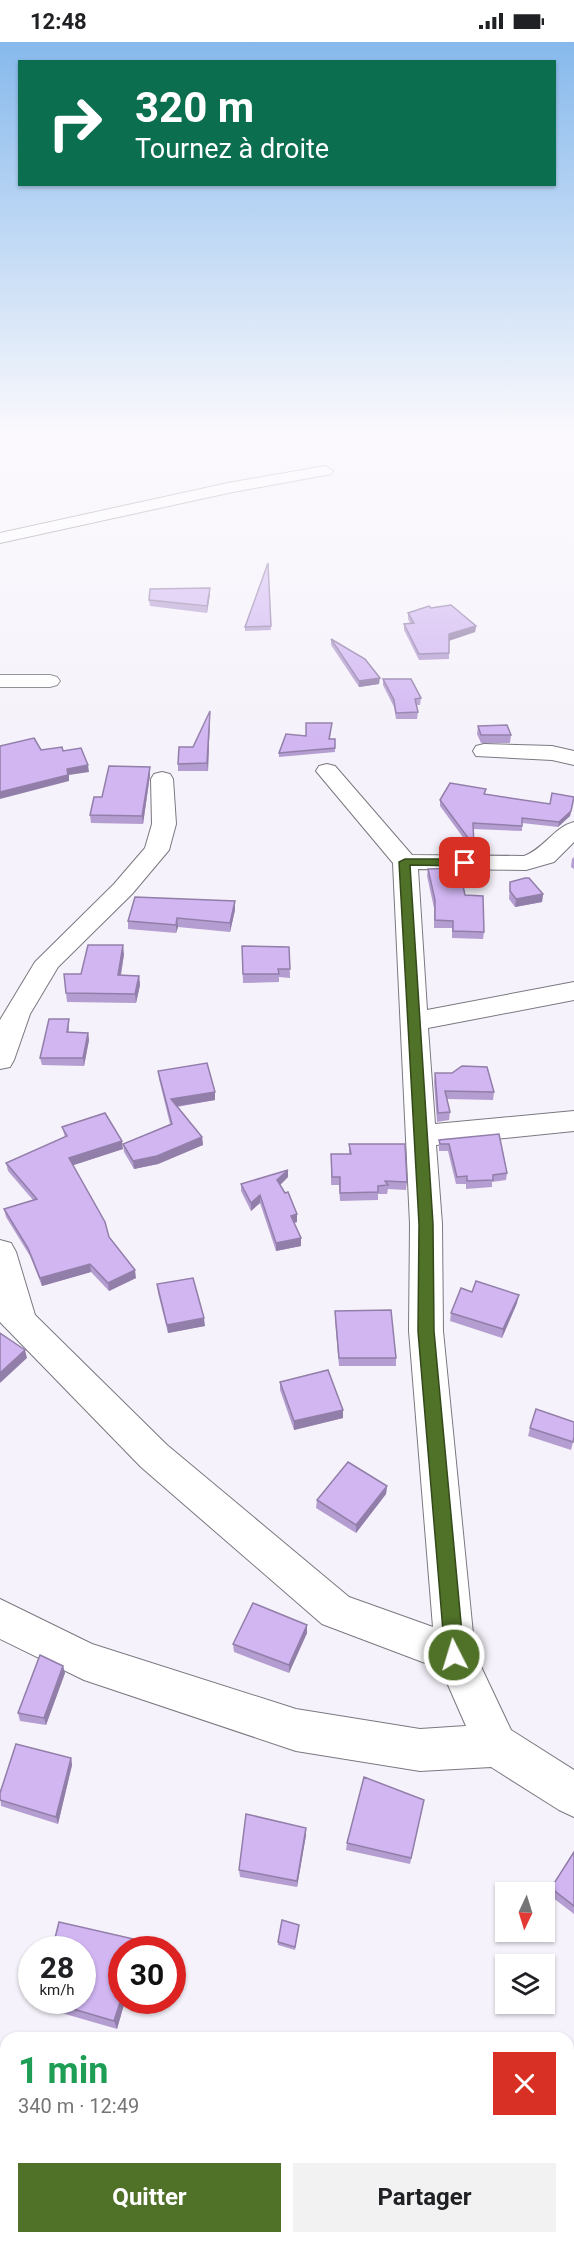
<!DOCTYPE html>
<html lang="fr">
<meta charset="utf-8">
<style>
body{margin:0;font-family:Roboto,sans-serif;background:#f2f2f2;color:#202124;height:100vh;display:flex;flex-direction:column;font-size:22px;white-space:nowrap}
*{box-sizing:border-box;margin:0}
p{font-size:20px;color:#757577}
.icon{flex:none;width:33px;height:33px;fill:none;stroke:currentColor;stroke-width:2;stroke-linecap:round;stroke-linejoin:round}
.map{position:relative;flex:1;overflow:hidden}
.drawer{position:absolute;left:0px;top:1990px;width:574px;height:212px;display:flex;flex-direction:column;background:#fff;border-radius:18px 18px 0 0;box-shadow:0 2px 4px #0004}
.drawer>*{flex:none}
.hud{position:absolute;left:18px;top:18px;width:538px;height:126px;border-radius:0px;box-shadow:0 2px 4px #0004;background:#0b6e4f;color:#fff;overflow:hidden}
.needle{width:39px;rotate:184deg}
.fabs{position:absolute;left:495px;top:1840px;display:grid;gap:12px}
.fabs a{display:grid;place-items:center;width:60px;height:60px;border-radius:0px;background:#fff;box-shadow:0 2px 4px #0004;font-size:30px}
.speed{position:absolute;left:18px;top:1894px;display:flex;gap:12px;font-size:30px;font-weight:700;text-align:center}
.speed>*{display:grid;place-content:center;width:78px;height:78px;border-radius:50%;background:#fff;box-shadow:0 2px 4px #0004;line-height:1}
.speed small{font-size:15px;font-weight:400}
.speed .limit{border:9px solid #d22;background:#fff;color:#111}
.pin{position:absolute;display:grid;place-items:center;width:51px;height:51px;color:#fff;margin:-26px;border-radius:12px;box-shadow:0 3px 9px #0006}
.me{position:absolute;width:66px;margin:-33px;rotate:355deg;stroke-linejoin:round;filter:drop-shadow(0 0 4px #0008)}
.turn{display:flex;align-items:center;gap:21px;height:126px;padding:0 18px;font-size:27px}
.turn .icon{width:78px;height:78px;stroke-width:2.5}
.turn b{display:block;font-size:42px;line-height:51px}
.round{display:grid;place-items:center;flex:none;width:63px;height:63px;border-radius:0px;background:#f2f2f2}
.summary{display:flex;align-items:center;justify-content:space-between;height:102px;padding:0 18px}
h1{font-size:36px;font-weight:700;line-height:45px;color:#1e9e55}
.action{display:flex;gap:12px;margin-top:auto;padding:12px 18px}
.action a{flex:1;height:69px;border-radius:0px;background:#507128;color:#fff;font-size:24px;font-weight:700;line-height:69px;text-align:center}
.action a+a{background:#f2f2f2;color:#202124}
.status{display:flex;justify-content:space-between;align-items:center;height:42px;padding:0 30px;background:#fff;direction:ltr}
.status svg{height:16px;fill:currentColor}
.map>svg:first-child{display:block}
</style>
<div class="status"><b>12:48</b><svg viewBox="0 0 49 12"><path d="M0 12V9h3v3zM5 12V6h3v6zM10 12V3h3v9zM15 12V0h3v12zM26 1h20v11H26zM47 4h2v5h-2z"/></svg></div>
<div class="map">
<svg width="574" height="2201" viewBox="0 0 574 2201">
<rect width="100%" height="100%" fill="#f6f2fb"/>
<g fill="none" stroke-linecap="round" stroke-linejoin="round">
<g stroke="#7b7880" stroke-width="2">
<g id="minor">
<polygon points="325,424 333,429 331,432 228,451 0,501 0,491 228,441"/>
<polygon points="0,633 50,633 57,635 60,639 57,643 50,645 0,645"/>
<polygon points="484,702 552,704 574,709 574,723 552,718 476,714 473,709 476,704"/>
<path d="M 327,722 L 335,724 L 412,813 L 524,814 C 544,807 554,785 574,780 L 574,800 L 554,820 L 526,828 L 418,827 L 427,968 L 574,940 L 574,958 L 428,986 L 435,1082 L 574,1069 L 574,1089 L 436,1103 L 442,1182 L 443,1289 L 475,1612 L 511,1688 L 574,1728 L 574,1775 L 559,1768 L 491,1725 L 420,1729 L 296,1709 L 84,1638 L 0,1597 L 0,1557 L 92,1602 L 296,1667 L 420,1687 L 466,1684 L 441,1627 L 322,1582 L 141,1425 L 0,1280 L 0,1198 L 11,1201 L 16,1210 L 35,1273 L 167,1403 L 349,1555 L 433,1585 L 409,1289 L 410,1182 L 393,821 L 316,729 L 319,724 Z"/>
<polygon points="162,730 170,732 173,737 176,782 169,808 132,852 58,925 30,972 14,1018 10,1025 0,1027 0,978 35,920 114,842 145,806 152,782 151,737 154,732"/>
</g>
</g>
<use href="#minor" fill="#fff" fill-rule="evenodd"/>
</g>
<g fill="#b49dd0">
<polygon points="268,521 271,588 245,589 245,585"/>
<polygon points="210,546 210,552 207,571 150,564 149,558"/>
<polygon points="431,566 476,584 475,590 449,599 449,617 419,618 404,588 404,582 410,581 408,577 408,571"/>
<polygon points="331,597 379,642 359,645 331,603"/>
<polygon points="383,637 421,656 420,663 416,663 418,670 417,677 396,677 394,665 383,643"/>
<polygon points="210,669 208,729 178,729 178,722 193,705"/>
<polygon points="478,684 511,693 510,701 481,701 477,692"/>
<polygon points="331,685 330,697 335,697 335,710 279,715 279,711 306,694"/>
<polygon points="150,733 143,782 91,781 90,773 102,755"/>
<polygon points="486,752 550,762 573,760 570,774 558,785 522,781 522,789 473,787 473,809 440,764 440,758"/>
<polygon points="574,815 574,827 571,825 572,817"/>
<polygon points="428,827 465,853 484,890 483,897 452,896 452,886 434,886 434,866 427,834"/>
<polygon points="510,840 543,852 542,860 515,865 509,857"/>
<polygon points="235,859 235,868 230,890 178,885 176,891 128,887 128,879"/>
<polygon points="242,904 289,905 290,936 279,935 279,940 243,941"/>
<polygon points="124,912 121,934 139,934 140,943 136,961 67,960 66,951 81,932"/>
<polygon points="69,977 69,990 88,991 89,998 84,1024 42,1023 40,1016"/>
<polygon points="158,1029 215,1050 215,1058 177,1065 202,1095 203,1103 158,1122 134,1127 124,1110 123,1102 170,1082 159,1037"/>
<polygon points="435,1031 494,1050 493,1058 447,1057 450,1070 449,1078 437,1080 434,1040"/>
<polygon points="62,1085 123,1107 73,1123 109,1195 136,1236 109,1249 91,1230 42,1244 30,1214 6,1175 4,1167 33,1158 8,1129 6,1121 65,1095"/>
<polygon points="499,1092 507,1131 506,1138 492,1140 492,1145 466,1147 466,1142 456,1142 448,1109 439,1109 439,1098"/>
<polygon points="349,1102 407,1140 406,1148 388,1147 387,1152 378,1152 378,1158 340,1159 339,1143 331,1143 331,1112 349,1112"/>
<polygon points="288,1135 280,1143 297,1180 294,1181 301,1196 301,1204 276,1209 260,1161 251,1169 241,1149 241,1142"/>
<polygon points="157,1242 205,1284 168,1291 158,1251"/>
<polygon points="472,1250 517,1261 502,1296 450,1279 451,1271"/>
<polygon points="335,1269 396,1316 396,1324 339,1324 335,1278"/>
<polygon points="280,1340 343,1368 343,1376 294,1388 280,1348"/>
<polygon points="530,1386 574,1396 571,1408 528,1394"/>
<polygon points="387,1444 386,1452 356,1491 316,1466 317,1458"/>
<polygon points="307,1591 289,1631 234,1610 233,1602"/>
<polygon points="63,1624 65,1631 46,1683 20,1679 18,1671"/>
<polygon points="71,1716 72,1723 58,1782 1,1764 0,1751"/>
<polygon points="424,1758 410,1822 346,1808 347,1801"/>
<polygon points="306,1786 306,1793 297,1845 240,1835 239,1828"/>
<polygon points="574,1810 574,1872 548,1852 551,1846"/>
<polygon points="59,1880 138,1898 139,1908 122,1908 122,1959 125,1959 117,1987 41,1965 39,1959 82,1959 82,1908 52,1908"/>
<polygon points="299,1883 295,1908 278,1903 278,1900"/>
<polygon points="6,2093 6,2130 0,2128 0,2110"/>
</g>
<g fill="#927fa9">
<polygon points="210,546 210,552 207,571 207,564"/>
<polygon points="476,584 475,590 448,599 449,592"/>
<polygon points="380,636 379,642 359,645 359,639"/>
<polygon points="210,669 210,676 208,729 207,721"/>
<polygon points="88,723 89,730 69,733 69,739 0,757 0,750 67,727"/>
<polygon points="150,725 150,733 143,782 142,774"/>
<polygon points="573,760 570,774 558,785 559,780"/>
<polygon points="543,852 542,860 515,865 516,857"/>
<polygon points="235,859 235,868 230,890 230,881"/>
<polygon points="177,876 178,885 176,891 176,883"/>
<polygon points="123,903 124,912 119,942 118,933"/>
<polygon points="139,934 140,943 136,961 135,952"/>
<polygon points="88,991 89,998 84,1024 83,1016"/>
<polygon points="215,1050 215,1058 172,1065 171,1057"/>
<polygon points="202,1095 203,1103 158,1122 134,1127 133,1119"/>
<polygon points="122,1099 123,1107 71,1124 69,1116"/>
<polygon points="288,1128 288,1135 277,1146 277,1138"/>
<polygon points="260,1153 260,1161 251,1169 251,1161"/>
<polygon points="297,1172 297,1180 291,1182 291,1174"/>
<polygon points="301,1196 301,1204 276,1209 276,1201"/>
<polygon points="90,1222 91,1230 42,1244 40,1236"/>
<polygon points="135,1228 136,1236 109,1249 108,1241"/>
<polygon points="519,1253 517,1261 502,1296 503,1287"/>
<polygon points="204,1276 205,1284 168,1291 167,1283"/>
<polygon points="25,1308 27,1316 0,1341 0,1331"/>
<polygon points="343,1368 343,1376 294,1388 294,1379"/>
<polygon points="387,1444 386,1452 356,1491 356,1483"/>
<polygon points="307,1583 307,1591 289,1631 289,1623"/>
<polygon points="63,1624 65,1631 46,1683 44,1676"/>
<polygon points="71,1716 72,1723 58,1782 56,1775"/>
<polygon points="306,1786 306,1793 297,1845 297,1839"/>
<polygon points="138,1898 139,1908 135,1908"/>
<polygon points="122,1954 122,1959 125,1959 117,1987 114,1979"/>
</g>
<g fill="#d1b6f2" stroke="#927fa9" stroke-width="1.5">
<polygon points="268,521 271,584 245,585"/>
<polygon points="210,546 207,564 149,558 150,547"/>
<polygon points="451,563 476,584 449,592 449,611 419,612 404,582 414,581 408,571 429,564 431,566"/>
<polygon points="331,597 365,617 380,636 359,639"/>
<polygon points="383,637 411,637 421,656 415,657 418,670 396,671 394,658"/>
<polygon points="210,669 207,721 178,722 179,705 193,705"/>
<polygon points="306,681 332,681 329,697 335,697 335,706 279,711 286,692 306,694"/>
<polygon points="507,683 511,693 481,693 478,684"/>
<polygon points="34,696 41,708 62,705 63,709 81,706 88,723 67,727 68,733 0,750 0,704"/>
<polygon points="109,724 150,725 142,774 90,773 94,755 102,755"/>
<polygon points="450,741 486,747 484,752 550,762 552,751 574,755 571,769 559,780 522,776 522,784 473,781 474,804 440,758"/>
<polygon points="459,826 465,853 483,854 484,890 453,889 453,879 435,878 435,858 428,827"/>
<polygon points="525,836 529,836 543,852 516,857 510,849 510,840"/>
<polygon points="135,855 235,859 230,881 177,876 176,883 128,879"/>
<polygon points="88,903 123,903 118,933 139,934 135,952 66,951 64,932 81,932"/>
<polygon points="242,904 289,905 290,927 278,927 279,932 243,932"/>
<polygon points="49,977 69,977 67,990 88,991 83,1016 40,1016"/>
<polygon points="207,1021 215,1050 171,1057 202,1095 157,1114 133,1119 123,1102 172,1082 158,1029"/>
<polygon points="462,1024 487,1025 494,1050 445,1049 450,1070 438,1071 435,1031 452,1031"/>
<polygon points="105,1071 122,1099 69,1116 105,1180 109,1195 135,1228 108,1241 90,1222 40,1236 28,1206 4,1167 37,1157 6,1121 67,1094 62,1085"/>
<polygon points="499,1092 507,1131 493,1133 493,1138 467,1139 467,1134 457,1135 449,1102 440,1102 439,1098"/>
<polygon points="349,1102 405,1102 407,1140 385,1139 388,1143 378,1144 378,1150 340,1151 340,1135 332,1135 331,1112 351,1112"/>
<polygon points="288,1128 277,1138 285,1151 288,1150 297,1172 291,1174 301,1196 276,1201 260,1153 251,1161 241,1142"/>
<polygon points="193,1236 204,1276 167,1283 157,1242"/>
<polygon points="476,1239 519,1253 503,1287 451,1271 461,1246 472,1250"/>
<polygon points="391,1268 396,1316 339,1316 335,1269"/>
<polygon points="0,1291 25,1308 0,1331"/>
<polygon points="328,1328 343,1368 294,1379 280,1340"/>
<polygon points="536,1367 574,1380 574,1395 573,1400 530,1386"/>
<polygon points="348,1420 387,1444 356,1483 317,1458"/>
<polygon points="253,1561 307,1583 289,1623 233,1602"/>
<polygon points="40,1613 63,1624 44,1676 18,1671"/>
<polygon points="16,1702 71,1716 56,1775 0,1758 0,1751"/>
<polygon points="364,1735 424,1758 411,1816 347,1801"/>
<polygon points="246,1772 306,1786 297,1839 239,1828"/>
<polygon points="574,1810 574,1864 551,1846"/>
<polygon points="282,1878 299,1883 295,1905 278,1900"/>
<polygon points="59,1880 138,1898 135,1908 122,1908 122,1954 114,1979 46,1959 82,1959 82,1908 52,1908"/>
<polygon points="6,2093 6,2127 0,2125 0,2110"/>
<polygon points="358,2196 464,2196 463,2201 357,2201"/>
</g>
<linearGradient id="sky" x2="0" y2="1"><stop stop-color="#86b9ec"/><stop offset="0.56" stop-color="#fbf9fd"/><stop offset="1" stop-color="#fbf9fd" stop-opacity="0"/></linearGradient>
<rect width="574" height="700" fill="url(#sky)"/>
<polygon fill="#507128" stroke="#34491a" stroke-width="1.5" points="405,817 465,817 471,821 465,824 410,823 433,1182 434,1289 464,1613 461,1619 454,1622 448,1619 445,1613 418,1289 419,1182 399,820"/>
</svg>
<div class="fabs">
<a><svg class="needle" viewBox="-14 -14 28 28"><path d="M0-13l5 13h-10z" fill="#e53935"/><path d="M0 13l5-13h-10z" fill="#757577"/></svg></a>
<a><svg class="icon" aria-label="layers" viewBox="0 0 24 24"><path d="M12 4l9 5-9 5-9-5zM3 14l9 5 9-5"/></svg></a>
</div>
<div class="speed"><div>28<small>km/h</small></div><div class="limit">30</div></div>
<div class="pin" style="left:465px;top:821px;background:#d93025"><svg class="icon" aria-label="arrive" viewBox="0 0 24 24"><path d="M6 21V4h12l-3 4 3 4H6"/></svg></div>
<svg class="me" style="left:454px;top:1613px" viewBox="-20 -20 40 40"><circle r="17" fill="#507128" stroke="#fff" stroke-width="3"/><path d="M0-11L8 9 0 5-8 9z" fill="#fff"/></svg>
<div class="hud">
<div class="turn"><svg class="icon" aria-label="right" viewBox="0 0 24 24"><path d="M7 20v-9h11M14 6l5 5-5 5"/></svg><div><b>320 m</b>Tournez à droite</div></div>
</div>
<section class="drawer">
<div class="summary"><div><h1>1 min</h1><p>340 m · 12:49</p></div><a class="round" style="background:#d93025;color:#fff"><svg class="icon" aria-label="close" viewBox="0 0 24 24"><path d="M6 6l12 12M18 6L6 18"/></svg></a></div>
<div class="action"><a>Quitter</a><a>Partager</a></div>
</section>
</div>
